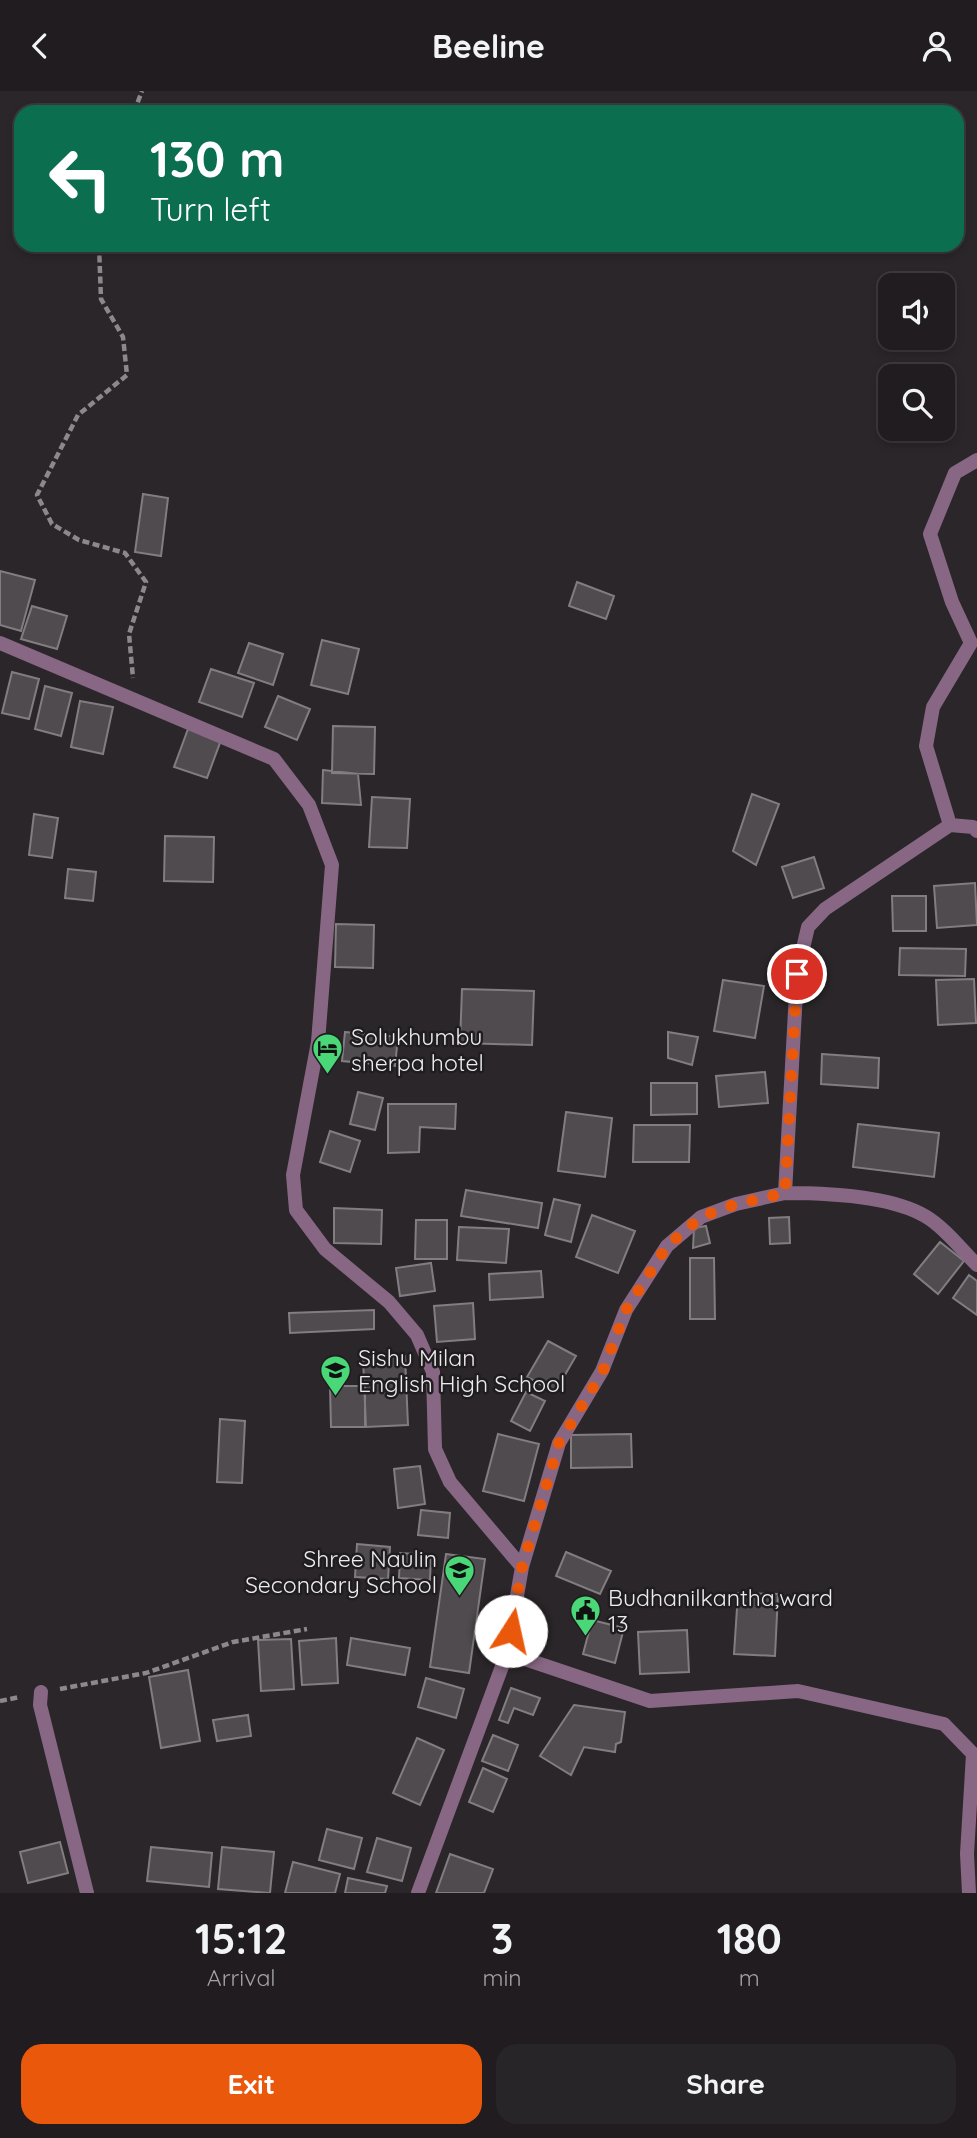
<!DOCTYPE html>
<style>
body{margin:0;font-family:Quicksand,sans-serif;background:#282528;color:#f1f3f6;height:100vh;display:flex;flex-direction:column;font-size:26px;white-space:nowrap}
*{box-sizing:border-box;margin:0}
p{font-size:23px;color:#a2a1a4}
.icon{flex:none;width:38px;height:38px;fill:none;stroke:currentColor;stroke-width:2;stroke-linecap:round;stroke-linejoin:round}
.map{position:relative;height:1802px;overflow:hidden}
.drawer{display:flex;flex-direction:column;background:#201c1f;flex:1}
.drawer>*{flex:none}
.hud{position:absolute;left:14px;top:14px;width:950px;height:147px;border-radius:21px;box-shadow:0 4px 10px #0003,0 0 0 2px #3d3a3d;background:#0b6e4f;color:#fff;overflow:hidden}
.tools{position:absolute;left:878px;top:182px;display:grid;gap:14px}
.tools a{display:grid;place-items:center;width:77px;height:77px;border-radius:14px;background:#201c1f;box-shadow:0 4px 10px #0003,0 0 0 2px #3d3a3d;font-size:35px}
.pin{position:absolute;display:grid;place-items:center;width:60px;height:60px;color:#fff;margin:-30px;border:4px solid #fff;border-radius:50%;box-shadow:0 2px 7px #0007}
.me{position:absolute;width:77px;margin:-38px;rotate:10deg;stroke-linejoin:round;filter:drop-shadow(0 0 5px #0008)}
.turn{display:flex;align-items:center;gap:24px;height:147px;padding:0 21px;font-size:32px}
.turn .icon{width:91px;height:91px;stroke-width:2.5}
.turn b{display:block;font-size:49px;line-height:60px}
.eta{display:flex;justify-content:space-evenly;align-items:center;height:119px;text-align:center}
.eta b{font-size:42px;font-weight:700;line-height:49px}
.primary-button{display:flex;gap:14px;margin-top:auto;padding:14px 21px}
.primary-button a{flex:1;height:80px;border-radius:21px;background:#ea580c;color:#fff;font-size:28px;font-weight:700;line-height:80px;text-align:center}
.primary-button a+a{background:#282528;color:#f1f3f6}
header{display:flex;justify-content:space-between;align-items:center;height:91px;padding:0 21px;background:#201c1f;font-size:32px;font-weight:700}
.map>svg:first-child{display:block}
</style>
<header><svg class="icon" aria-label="back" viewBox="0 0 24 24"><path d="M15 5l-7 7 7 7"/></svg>Beeline<svg class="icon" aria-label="person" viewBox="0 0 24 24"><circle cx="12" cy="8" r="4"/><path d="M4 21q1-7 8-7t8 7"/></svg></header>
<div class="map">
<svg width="977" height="1802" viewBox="0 0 977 1802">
<rect width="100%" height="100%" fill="#2a2629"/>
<path fill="#4f4b4f" stroke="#827d81" stroke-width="2" d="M143,403L168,407L161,465L135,461Z
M0,480L35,489L21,540L0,534Z
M577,491L614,505L606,528L569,515Z
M32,515L67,525L57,558L21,548Z
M322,549L359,558L348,603L311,594Z
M249,552L283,563L273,594L238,582Z
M211,578L254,592L242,626L199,611Z
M12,581L39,588L29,628L2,622Z
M45,595L72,602L61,645L35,638Z
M278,605L310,618L297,649L265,636Z
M80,610L113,616L103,663L71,656Z
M333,635L375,636L374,683L332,682Z
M188,638L221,649L207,687L174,676Z
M323,679L358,683L361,714L322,712Z
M752,703L779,713L756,774L733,760Z
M372,706L410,708L407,757L369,756Z
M34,723L58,727L52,767L29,764Z
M165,745L214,746L213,791L164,790Z
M814,766L824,797L793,807L782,776Z
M68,778L96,781L93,810L65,807Z
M975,792L977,834L937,837L934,795Z
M892,805H926V840H893Z
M336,833L374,834L373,877L335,876Z
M900,857L966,858L965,885L899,884Z
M974,888L976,932L938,934L936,889Z
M723,889L764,895L755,947L714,940Z
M462,898L534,900L532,954L460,952Z
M345,941L398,946L395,975L342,970Z
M668,941L698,946L692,974L668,967Z
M822,963L879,967L878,997L821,993Z
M765,981L768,1012L719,1016L716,985Z
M651,992H697V1023L651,1024Z
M358,1001L383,1007L375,1039L350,1033Z
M388,1013H456L455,1038L420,1036L419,1061L388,1062Z
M566,1021L612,1027L605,1086L558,1080Z
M858,1033L939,1042L934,1086L853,1076Z
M634,1034H690L689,1071H633Z
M330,1040L360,1050L350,1081L320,1071Z
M466,1099L542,1112L538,1137L461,1125Z
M554,1108L580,1114L571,1151L545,1144Z
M334,1117L382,1119L381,1153L334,1152Z
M592,1124L635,1140L618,1182L576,1166Z
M789,1126L790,1152L770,1153L769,1127Z
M416,1129H447V1168H415Z
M706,1135L710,1152L693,1157L694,1137Z
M459,1136L509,1138L506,1172L457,1169Z
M940,1151L964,1170L938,1203L914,1183Z
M690,1167H714L715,1228H690Z
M431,1172L435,1200L400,1205L396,1177Z
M541,1180L543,1206L490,1209L489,1183Z
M969,1184L977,1190V1224L953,1207Z
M473,1212L475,1248L437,1251L434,1215Z
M374,1219V1238L290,1242L289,1222Z
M548,1250L576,1265L555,1301L527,1286Z
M405,1265L408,1334L366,1336L363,1267Z
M330,1295H365V1336H331Z
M526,1301L545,1310L530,1340L511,1330Z
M220,1328L245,1330L242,1392L217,1391Z
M498,1343L539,1353L524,1410L483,1400Z
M631,1343L632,1376L571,1377V1344Z
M420,1375L425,1413L398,1417L394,1378Z
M421,1419L450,1422L448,1447L418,1444Z
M357,1453L390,1456L388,1488L355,1486Z
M566,1461L611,1480L600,1503L556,1485Z
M400,1462L431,1464L430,1489L399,1487Z
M446,1463L485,1468L469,1582L430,1576Z
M738,1502L778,1503L775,1565L734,1563Z
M592,1529L624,1537L615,1572L583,1563Z
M687,1539L689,1581L640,1583L638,1541Z
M336,1547L338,1592L302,1594L299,1550Z
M351,1547L410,1557L405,1584L347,1574Z
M291,1548L294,1598L261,1600L258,1549Z
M188,1579L200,1650L161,1657L149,1586Z
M426,1587L464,1598L456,1627L418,1616Z
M511,1597L540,1607L533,1624L514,1617L508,1632L499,1629Z
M574,1614L625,1621L621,1651L616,1653L615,1661L584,1656L571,1684L540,1665Z
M248,1624L251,1645L217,1650L213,1629Z
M493,1644L518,1654L508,1680L482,1670Z
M417,1647L444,1659L420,1714L393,1702Z
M483,1677L507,1688L493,1721L469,1711Z
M327,1738L362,1747L354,1778L319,1769Z
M377,1747L411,1757L402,1790L367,1781Z
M60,1751L68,1782L28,1792L20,1761Z
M151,1756L212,1762L209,1796L147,1790Z
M222,1756L274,1761L270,1802L218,1798Z
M450,1763L493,1778L484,1802H436Z
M293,1771L340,1783L335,1802H285Z
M348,1787L387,1795L385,1802H345Z"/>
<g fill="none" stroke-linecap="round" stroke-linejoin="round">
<path stroke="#8c898b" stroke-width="4.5" stroke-dasharray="7 3.5" stroke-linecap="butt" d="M134,21L142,0
M99,154L101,208L123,246L127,284L78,324L37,404L52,433L79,449L125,462L146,491L129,543L133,587
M60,1598L146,1582L233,1551L307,1538
M0,1610L20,1606"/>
<path stroke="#876783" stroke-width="14" d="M0,552L274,668L309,714L332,774L318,951L293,1084L296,1119L325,1158L389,1211L417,1244L433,1281L435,1358L450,1391L522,1476L507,1562L418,1802
M950,734L926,655L933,616L971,552L952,511L930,443L955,382L977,369
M785,1102C825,1102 889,1104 925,1125C944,1136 961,1158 977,1174
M522,1476L559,1352L602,1280L626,1219L667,1155L701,1126L736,1113L785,1102L797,883L808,836L825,818L950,734L973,736L977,740
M507,1562L650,1610L798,1600L944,1633L973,1663L967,1763L969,1802
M41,1601L40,1614L87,1802"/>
</g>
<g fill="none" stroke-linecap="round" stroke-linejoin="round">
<path stroke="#ea580c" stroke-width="12" stroke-dasharray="0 21.6" d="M511,1540L522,1476L559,1352L603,1280L626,1219L667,1155L701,1126L736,1113L785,1102L797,883"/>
</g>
<defs>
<symbol id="hotel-pin" viewBox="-11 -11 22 30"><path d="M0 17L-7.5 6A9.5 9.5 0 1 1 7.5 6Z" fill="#4ad778" stroke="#201d20"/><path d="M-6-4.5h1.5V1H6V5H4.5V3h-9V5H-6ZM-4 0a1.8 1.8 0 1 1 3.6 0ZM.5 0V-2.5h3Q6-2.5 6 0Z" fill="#111"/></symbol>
<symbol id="school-pin" viewBox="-11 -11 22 30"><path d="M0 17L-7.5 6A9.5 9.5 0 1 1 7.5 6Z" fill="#4ad778" stroke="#201d20"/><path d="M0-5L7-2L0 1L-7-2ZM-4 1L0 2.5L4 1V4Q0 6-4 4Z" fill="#111"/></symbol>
<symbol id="civic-pin" viewBox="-11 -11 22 30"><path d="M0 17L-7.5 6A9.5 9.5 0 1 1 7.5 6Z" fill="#4ad778" stroke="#201d20"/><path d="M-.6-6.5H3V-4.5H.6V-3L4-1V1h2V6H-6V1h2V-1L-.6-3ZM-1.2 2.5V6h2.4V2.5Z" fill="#111"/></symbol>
</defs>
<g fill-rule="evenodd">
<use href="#hotel-pin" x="310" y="940" width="35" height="47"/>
<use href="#school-pin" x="318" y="1262" width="35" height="47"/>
<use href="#school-pin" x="442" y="1462" width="35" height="47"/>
<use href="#civic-pin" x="568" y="1502" width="35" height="47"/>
</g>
<g text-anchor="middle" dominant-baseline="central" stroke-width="5" stroke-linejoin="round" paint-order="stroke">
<g font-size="23" fill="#eeebed" stroke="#201d20" text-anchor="start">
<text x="351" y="945">Solukhumbu<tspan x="351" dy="26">sherpa hotel</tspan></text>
<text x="358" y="1266">Sishu Milan<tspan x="358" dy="26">English High School</tspan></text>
<text x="437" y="1467" text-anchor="end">Shree Naulin<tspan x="437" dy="26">Secondary School</tspan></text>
<text x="608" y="1506">Budhanilkantha,ward<tspan x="608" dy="26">13</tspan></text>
</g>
</g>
</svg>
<div class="tools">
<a><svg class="icon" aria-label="sound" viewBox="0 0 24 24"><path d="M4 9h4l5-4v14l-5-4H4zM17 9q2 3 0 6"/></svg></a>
<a><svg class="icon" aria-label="search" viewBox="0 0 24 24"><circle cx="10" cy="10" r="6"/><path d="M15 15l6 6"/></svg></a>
</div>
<div class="pin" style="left:797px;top:883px;background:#d93025"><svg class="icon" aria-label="arrive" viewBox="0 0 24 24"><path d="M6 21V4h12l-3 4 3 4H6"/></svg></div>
<svg class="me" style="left:511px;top:1540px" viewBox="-20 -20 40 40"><circle r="19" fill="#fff"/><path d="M0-13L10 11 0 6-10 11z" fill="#ea580c"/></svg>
<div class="hud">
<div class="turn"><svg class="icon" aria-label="left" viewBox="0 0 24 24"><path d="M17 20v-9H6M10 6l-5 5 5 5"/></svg><div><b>130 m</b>Turn left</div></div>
</div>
</div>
<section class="drawer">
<div class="eta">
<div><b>15:12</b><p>Arrival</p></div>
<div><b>3</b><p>min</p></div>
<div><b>180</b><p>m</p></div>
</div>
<div class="primary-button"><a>Exit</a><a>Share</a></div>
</section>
